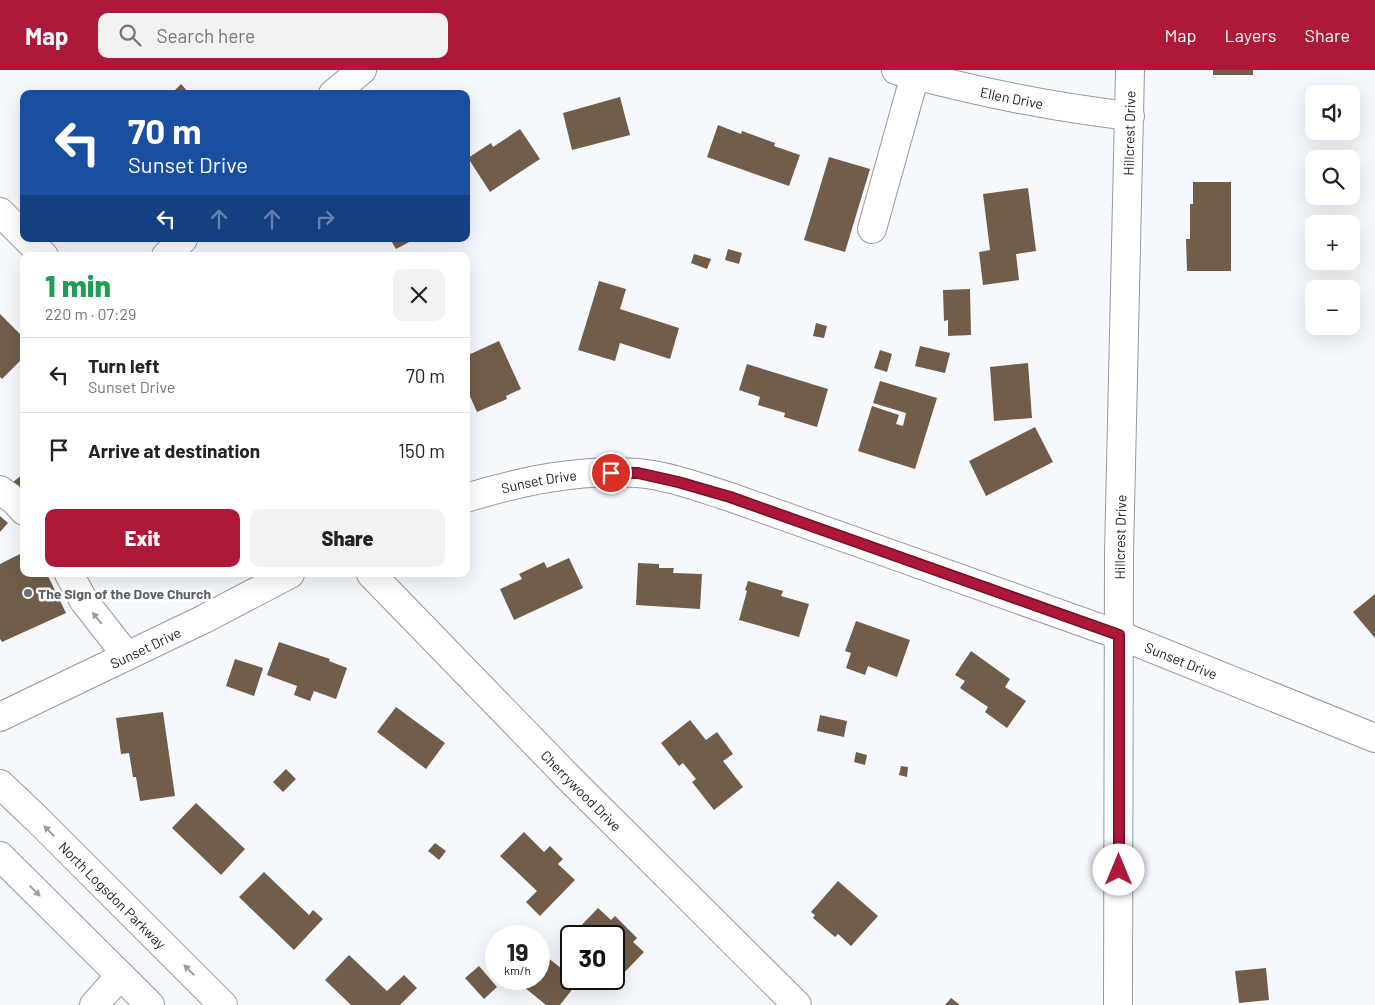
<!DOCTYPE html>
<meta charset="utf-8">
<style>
body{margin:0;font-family:Barlow,sans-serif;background:#f2f2f2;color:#222;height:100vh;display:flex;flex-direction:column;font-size:19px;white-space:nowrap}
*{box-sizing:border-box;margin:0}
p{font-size:16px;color:#767676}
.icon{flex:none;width:28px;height:28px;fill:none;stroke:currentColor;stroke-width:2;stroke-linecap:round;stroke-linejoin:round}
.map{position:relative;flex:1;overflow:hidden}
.drawer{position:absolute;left:20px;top:182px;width:450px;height:325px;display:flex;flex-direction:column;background:#fff;border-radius:10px;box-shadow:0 5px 20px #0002}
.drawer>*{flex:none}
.banner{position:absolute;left:20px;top:20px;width:450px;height:152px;border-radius:10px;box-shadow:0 5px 20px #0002;background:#1a4fa0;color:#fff;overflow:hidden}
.fabs{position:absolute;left:1305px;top:15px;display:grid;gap:10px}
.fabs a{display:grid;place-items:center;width:55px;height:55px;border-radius:10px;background:#fff;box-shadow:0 5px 20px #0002;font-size:25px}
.speed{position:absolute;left:485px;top:855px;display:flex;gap:10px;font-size:25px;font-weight:700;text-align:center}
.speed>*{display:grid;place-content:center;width:65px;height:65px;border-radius:50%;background:#fff;box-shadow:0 5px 20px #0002;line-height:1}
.speed small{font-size:12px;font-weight:400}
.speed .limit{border:2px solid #111;border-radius:8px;background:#fff;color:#111}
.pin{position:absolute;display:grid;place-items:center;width:42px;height:42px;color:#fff;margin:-21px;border:2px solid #fff;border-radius:50%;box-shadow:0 1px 5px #0007}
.me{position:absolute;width:55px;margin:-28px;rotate:0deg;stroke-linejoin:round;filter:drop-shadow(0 0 4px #0008)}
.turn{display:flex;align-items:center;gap:18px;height:105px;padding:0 25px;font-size:22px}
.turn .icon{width:65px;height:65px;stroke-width:2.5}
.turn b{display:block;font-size:35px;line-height:42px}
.lanes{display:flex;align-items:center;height:48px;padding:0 25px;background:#0003;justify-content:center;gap:25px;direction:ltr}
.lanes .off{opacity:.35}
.round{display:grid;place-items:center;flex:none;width:52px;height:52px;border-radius:10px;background:#f2f2f2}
.head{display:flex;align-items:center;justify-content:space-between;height:85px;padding:0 25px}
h1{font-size:30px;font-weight:800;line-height:38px;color:#1e9e55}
.button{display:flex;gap:10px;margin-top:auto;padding:10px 25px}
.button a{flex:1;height:58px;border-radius:10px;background:#ae193a;color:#fff;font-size:20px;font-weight:800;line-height:58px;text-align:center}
.button a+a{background:#f2f2f2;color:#222}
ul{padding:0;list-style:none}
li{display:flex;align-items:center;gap:15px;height:75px;padding:0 25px;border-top:1px solid #e0e0e0}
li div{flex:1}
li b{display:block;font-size:19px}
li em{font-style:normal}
header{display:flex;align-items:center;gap:30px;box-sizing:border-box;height:70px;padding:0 25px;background:#ae193a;color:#fff}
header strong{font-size:24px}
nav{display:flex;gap:28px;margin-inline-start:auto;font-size:18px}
.search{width:350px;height:45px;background:#f2f2f2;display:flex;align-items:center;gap:12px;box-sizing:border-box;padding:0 18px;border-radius:10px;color:#767676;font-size:19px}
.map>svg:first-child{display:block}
</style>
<header>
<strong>Map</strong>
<div class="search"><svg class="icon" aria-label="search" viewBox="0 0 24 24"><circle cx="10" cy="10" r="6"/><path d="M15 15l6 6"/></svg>Search here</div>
<nav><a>Map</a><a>Layers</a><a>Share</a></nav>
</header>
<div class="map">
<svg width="1375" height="935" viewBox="0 0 1375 935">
<rect width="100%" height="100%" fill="#f5f9fd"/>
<path fill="#715d49" d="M1213,0H1253V5H1213Z
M181,14L190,24H171Z
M620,27L630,65L572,80L563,43Z
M718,55L741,64L742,61L775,73L774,76L800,85L789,116L707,87Z
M520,59L540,89L490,122L468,88L491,73L493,77Z
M829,87L870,99L845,182L804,170Z
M1193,112H1231V201H1187L1186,169H1190V134H1193Z
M1028,118L1036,181L1016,184L1019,210L983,215L979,182L990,180L983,124Z
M390,169H415L396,179Z
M728,179L742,183L739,194L725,190Z
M694,184L711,189L707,199L691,193Z
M599,211L626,219L620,239L679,258L670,289L620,273L615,291L578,280Z
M970,219L971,265L948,266V250L944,251L943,220Z
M0,244L24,268V287L2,309L0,307Z
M816,253L827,256L824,268L813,266Z
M499,271L521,319L506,326L507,329L477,342L468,322L466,323V286Z
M920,276L950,283L945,303L915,296Z
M880,280L892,284L887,302L874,298Z
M1028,293L1032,348L994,351L990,297Z
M747,294L828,319L817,357L784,347L785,343L758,335L760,327L739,320Z
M880,311L937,328L915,399L858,381L872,336L899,345L896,354L903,356L906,343L873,333Z
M1035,357L1053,392L986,426L969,391Z
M24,403V426L12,413Z
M0,446L8,453L0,462Z
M24,482V504H47L66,543L2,572L0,569V494Z
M569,488L583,518L514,550L500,519L522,509L519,504L544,492L547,498Z
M638,493L659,494V498H674L673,503L702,504L700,539L636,535Z
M748,511L783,521L781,526L809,534L799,567L739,550L747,521L745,520Z
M1375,524V568L1353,542Z
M856,551L910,570L897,607L868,596L865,605L846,598L851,583L845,581Z
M279,572L330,589L329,591L347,598L336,629L314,621L310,631L294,625L297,616L267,605Z
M971,581L1010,609L1005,617L1026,631L1007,658L985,642L988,637L960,618L965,611L955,605Z
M235,589L263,598L254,626L226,616Z
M396,637L445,673L426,699L377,662Z
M163,642L175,726L140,731L136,707H133L129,683L121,684L116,648Z
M820,645L847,651L844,667L817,661Z
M690,650L706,670L717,662L733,684L723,691L743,717L714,740L692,712L696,709L683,693L679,696L661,673Z
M856,682L867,685L865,695L854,692Z
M901,696L908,697L907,707L899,705Z
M286,699L296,709L283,722L273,712Z
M196,733L245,779L221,805L172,758Z
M524,762L544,782L550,776L563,789L558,794L575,810L540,846L526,832L537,821L500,786Z
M435,773L446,781L439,790L428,781Z
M264,802L309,845L313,840L323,849L294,880L239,827Z
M838,811L878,846L851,876L838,864L835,867L813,848L815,845L811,842Z
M598,838L611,850L615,846L637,868L633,872L644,882L619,908L614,904V866H575L573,864Z
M543,884L571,906V909L578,912L560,935H546L519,913L522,909H539V889Z
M349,885L387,921L404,905L417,918L400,935H351L325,910Z
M479,896L497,917L484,929L465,908Z
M1266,898L1269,930L1239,933L1235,901Z
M951,928L960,935H945Z"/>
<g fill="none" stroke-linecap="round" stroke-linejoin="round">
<defs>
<g id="minor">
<path id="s1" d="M896,0C973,21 1051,37 1130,46"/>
<path d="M333,24L362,0"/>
<path d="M0,142L24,166"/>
<path d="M872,159L915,5"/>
<path d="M27,169L44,186"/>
<path d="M166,186L183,169"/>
<path d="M0,420L15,431L24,441"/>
<path id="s2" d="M466,428C521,411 578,399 637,403C667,405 701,418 730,427L1119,565L1375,668"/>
<path d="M69,504L84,531L127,586"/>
<path id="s3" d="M371,504L568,707L797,935"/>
<path id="s4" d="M0,647L204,549L290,504"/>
<path d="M94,935L120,906"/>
<path id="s5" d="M1118,935L1119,483L1130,0"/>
</g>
<g id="major">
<path id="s6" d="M0,714L37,749L223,935"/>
<path d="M0,786L150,935"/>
</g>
</defs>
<use href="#minor" stroke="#969a9d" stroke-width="30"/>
<use href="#major" stroke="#969a9d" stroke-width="30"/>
<use href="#minor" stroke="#fff" stroke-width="28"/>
<use href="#major" stroke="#fff" stroke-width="28"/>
</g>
<defs><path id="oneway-solid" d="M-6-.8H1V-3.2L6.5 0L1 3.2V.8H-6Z" transform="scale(1.25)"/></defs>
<g fill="#9b9c9c">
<use href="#oneway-solid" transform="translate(97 548) rotate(-129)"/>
<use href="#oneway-solid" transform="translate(49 761) rotate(-135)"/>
<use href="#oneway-solid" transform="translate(35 821) rotate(45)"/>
<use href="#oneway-solid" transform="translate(189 900) rotate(-135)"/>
</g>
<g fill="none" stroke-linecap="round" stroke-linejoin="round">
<defs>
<path id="route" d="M611,403H638L678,412L730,427L1119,565V800"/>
</defs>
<use href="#route" stroke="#711026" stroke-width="12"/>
<use href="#route" stroke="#ae193a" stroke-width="9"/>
</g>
<circle fill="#6b7280" stroke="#fff" stroke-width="2" cx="28" cy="523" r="5"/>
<g text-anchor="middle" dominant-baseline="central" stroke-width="5" stroke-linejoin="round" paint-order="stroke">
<g font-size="14" fill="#212324" stroke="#fff">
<text stroke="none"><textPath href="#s1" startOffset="119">Ellen Drive</textPath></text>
<text stroke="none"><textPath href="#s5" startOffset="872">Hillcrest Drive</textPath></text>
<text stroke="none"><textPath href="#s2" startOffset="75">Sunset Drive</textPath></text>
<text stroke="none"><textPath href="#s5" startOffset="468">Hillcrest Drive</textPath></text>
<text stroke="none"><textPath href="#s4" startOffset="161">Sunset Drive</textPath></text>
<text stroke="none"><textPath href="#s2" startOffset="750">Sunset Drive</textPath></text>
<text stroke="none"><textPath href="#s3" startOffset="302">Cherrywood Drive</textPath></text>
<text stroke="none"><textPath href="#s6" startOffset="158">North Logsdon Parkway</textPath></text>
</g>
<g font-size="14" font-weight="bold" fill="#5b616d" stroke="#fff" text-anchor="start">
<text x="38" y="523">The Sign of the Dove Church</text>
</g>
</g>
</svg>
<div class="fabs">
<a><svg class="icon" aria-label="sound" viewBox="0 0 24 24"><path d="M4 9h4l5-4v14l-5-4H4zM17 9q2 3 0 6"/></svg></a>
<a><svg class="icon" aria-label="search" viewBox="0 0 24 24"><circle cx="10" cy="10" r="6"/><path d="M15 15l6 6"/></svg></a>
<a>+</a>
<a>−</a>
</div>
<div class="speed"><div>19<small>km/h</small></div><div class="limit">30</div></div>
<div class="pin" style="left:611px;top:403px;background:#d93025"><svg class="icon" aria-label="arrive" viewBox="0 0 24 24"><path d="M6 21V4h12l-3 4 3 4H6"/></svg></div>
<svg class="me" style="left:1119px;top:800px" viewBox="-20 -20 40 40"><circle r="19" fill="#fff"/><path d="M0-13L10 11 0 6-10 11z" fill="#ae193a"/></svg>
<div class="banner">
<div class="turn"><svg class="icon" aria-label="left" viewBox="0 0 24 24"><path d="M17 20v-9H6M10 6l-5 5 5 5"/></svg><div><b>70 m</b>Sunset Drive</div></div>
<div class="lanes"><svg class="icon" aria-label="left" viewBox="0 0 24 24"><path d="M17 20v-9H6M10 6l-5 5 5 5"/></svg><svg class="icon off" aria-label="ahead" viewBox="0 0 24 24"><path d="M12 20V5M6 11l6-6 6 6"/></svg><svg class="icon off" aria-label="ahead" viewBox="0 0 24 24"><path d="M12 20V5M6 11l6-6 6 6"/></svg><svg class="icon off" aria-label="right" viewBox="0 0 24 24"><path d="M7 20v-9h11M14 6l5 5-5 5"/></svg></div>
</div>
<section class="drawer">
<div class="head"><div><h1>1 min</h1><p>220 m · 07:29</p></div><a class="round"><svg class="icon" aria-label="close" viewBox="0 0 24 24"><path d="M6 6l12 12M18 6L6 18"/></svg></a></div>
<ul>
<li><svg class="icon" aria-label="left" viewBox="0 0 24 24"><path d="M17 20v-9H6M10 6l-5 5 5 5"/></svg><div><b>Turn left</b><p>Sunset Drive</p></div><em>70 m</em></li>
<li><svg class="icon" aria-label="arrive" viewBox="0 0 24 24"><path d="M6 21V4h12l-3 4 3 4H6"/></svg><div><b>Arrive at destination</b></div><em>150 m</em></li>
</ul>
<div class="button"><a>Exit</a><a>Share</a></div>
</section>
</div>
